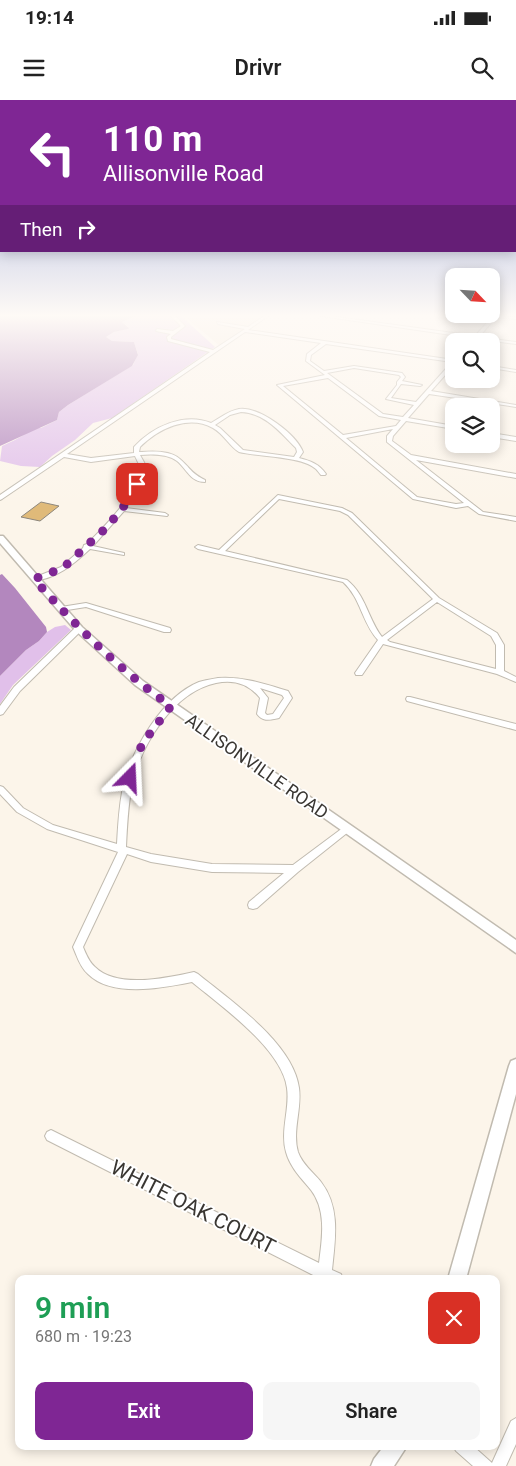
<!DOCTYPE html>
<meta charset="utf-8">
<style>
body{margin:0;font-family:Roboto,sans-serif;background:#f6f6f6;color:#222;height:100vh;display:flex;flex-direction:column;font-size:19px;white-space:nowrap}
*{box-sizing:border-box;margin:0}
p{font-size:16px;color:#767676}
.icon{flex:none;width:28px;height:28px;fill:none;stroke:currentColor;stroke-width:2;stroke-linecap:round;stroke-linejoin:round}
.map{position:relative;flex:1;overflow:hidden}
.panel{position:absolute;left:15px;top:1175px;width:485px;height:175px;display:flex;flex-direction:column;background:#fff;border-radius:10px;box-shadow:0 2px 12px #0003}
.panel>*{flex:none}
.top-card{position:absolute;left:0px;top:0px;width:516px;height:152px;box-shadow:0 2px 12px #0003;background:#7f2694;color:#fff;overflow:hidden}
.needle{width:32px;rotate:115deg}
.fabs{position:absolute;left:445px;top:168px;display:grid;gap:10px}
.fabs a{display:grid;place-items:center;width:55px;height:55px;border-radius:10px;background:#fff;box-shadow:0 2px 12px #0003;font-size:25px}
.pin{position:absolute;display:grid;place-items:center;width:42px;height:42px;color:#fff;margin:-21px;border-radius:10px;box-shadow:0 2px 8px #0006}
.me{position:absolute;width:55px;margin:-28px;rotate:21deg;stroke-linejoin:round;filter:drop-shadow(0 0 4px #0008)}
.turn{display:flex;align-items:center;gap:18px;height:105px;padding:0 20px;font-size:22px}
.turn .icon{width:65px;height:65px;stroke-width:2.5}
.turn b{display:block;font-size:35px;line-height:42px}
.then{display:flex;align-items:center;height:48px;padding:0 20px;background:#0003;gap:10px;font-size:19px}
.round{display:grid;place-items:center;flex:none;width:52px;height:52px;border-radius:10px;background:#f6f6f6}
.head{display:flex;align-items:center;justify-content:space-between;height:85px;padding:0 20px}
h1{font-size:30px;font-weight:600;line-height:38px;color:#1e9e55}
.button{display:flex;gap:10px;margin-top:auto;padding:10px 20px}
.button a{flex:1;height:58px;border-radius:10px;background:#7f2694;color:#fff;font-size:20px;font-weight:600;line-height:58px;text-align:center}
.button a+a{background:#f6f6f6;color:#222}
.status{display:flex;justify-content:space-between;align-items:center;height:35px;padding:0 25px;background:#fff;direction:ltr}
.status svg{height:14px;fill:currentColor}
header{display:flex;justify-content:space-between;align-items:center;height:65px;padding:0 20px;background:#fff;font-size:22px;font-weight:600}
.map>svg:first-child{display:block}
</style>
<div class="status"><b>19:14</b><svg viewBox="0 0 49 12"><path d="M0 12V9h3v3zM5 12V6h3v6zM10 12V3h3v9zM15 12V0h3v12zM26 1h20v11H26zM47 4h2v5h-2z"/></svg></div>
<header><svg class="icon" aria-label="menu" viewBox="0 0 24 24"><path d="M4 6h16M4 12h16M4 18h16"/></svg>Drivr<svg class="icon" aria-label="search" viewBox="0 0 24 24"><circle cx="10" cy="10" r="6"/><path d="M15 15l6 6"/></svg></header>
<div class="map">
<svg width="516" height="1366" viewBox="0 0 516 1366">
<rect width="100%" height="100%" fill="#fcf5ea"/>
<path fill="#f3e8d7" d="M184,216H264L220,246Z"/>
<path fill="#e1c0ea" d="M135,216H181L215,247L112,318L93,323L75,340L52,356L40,367L21,366L0,361L2,346L15,340L36,328H41L57,320L59,312L68,305L133,265L138,254L134,242L112,241L106,237L114,232L128,229L129,227L122,222Z
M65,525L71,530L13,585L0,604V576L26,550L39,541L47,532L55,527Z"/>
<path fill="#b387be" d="M0,216H135L122,222L129,228L128,229L114,232L106,237L112,241L134,242L138,255L132,266L68,305L59,312L57,320L0,346Z
M2,474L15,488L46,527L47,532L39,541L26,550L0,576V475Z"/>
<path fill="#e0ba79" stroke="#8c867c" d="M41,402L59,406L40,421L21,417Z"/>
<g fill="none" stroke-linecap="round" stroke-linejoin="round">
<defs>
<path id="minor" d="M171,216H175L185,226L171,237V239L213,250L245,229L218,224L217,222L248,227L264,216H268L248,230L454,260V265L431,291L516,305V307L429,294L408,318L454,326V329L406,321L393,336L392,341L411,355L516,374V378L416,360L483,412L516,417V421L479,414L468,406L456,408L413,399L277,285L325,275L306,261L307,254L321,243L245,232L67,354L91,358L134,353V347C152,327 184,312 211,323C220,318 228,311 239,309C259,306 296,334 303,352L299,358C311,361 319,364 326,374L325,375H321C319,373 318,371 316,369C302,356 259,357 239,352C229,346 224,334 213,328C188,314 158,329 140,347L139,352C152,351 172,350 181,360C192,370 191,373 205,380V382C190,382 187,369 177,361C168,354 151,354 140,355C142,359 145,363 146,367C148,379 133,399 126,408L165,413L168,415L167,416L124,411L93,446L124,453V455L90,449C75,463 54,481 33,480V478L61,467L83,448L84,445L87,444C102,429 138,393 140,371C141,366 137,361 135,356L91,362L64,357L2,399L0,400V395L210,252L168,241L167,237L171,234L156,231L157,229L173,231L181,226ZM326,244L452,262L416,302L391,298L401,284L420,286L422,285L402,281L405,277L402,273L354,266L324,271L310,261L311,255ZM354,268L399,275L401,277L397,282V285L386,299L414,305L403,317L383,314L327,273ZM328,278L379,316L401,320L396,326L343,335L283,286ZM241,312C265,313 280,332 296,348L297,352L294,357L243,350L220,328L215,325L230,315ZM393,329L387,336V342L464,403L456,404L417,397L346,338Z
M321,216H330L475,236L493,216L516,217V219L496,217L479,237L516,242V244L477,239L474,240L472,238Z
M491,266L516,270V272L491,268Z
M491,333L516,337V341L491,337Z
M278,395L342,408L352,413L439,498L497,533L504,545V571L516,577V582L497,574L383,544L362,575H356L355,573L378,540C362,523 361,498 343,482L198,449L195,447L198,445L219,450ZM279,399L340,411L348,415L433,499L382,537C368,519 366,495 347,480L225,451ZM437,502L491,536L496,545V569L390,542L387,540Z
M86,503L170,528L171,530L170,532H164L86,507L61,511L58,509L61,507Z
M76,527H79L83,529L20,591L3,614L0,615V606L14,587Z
M218,578C242,576 265,584 288,591L292,598L279,618C269,620 263,622 257,614L260,598C249,584 234,579 216,583C173,592 141,645 132,685C128,705 127,726 126,747L151,754L212,764L293,765L344,727H350L352,729L298,772L257,808L253,809L249,808L248,805L249,802L284,773L212,772L151,762L127,754L83,847C86,854 89,862 95,867C117,889 167,878 194,872L198,874C231,901 293,943 299,988C302,1009 292,1031 298,1052C302,1064 314,1073 321,1082C341,1108 335,1140 332,1170L341,1174L343,1179H321L47,1040L45,1036L47,1032L51,1030L55,1032L319,1163C322,1139 327,1111 311,1090C301,1078 290,1067 286,1052C280,1031 290,1009 287,988C282,949 221,906 192,882C162,888 112,898 88,874C80,867 77,856 73,847L118,752L47,729L17,712L0,694V686L3,687L23,708L53,725L117,744C118,725 119,706 123,687C132,649 162,597 199,582C205,580 212,579 218,578ZM260,588L282,595L284,598L273,614L267,615L265,613L268,598Z
M407,597H410L516,624V630L407,601L406,599Z
M516,1318V1344L506,1366H473L456,1351L453,1346H473L492,1363L511,1321Z"/>
<path id="major" d="M0,436H3L82,527L143,581L516,840V853L135,585L76,531L0,443Z
M516,959V994L466,1179H448L509,966L511,961Z
M384,1346H407L394,1366H371L374,1359Z"/>
</defs>
<use href="#minor" stroke="#c1bbb0" stroke-width="2"/>
<use href="#major" stroke="#c1bbb0" stroke-width="3"/>
<use href="#minor" fill="#fff" fill-rule="evenodd"/>
<use href="#major" fill="#fff" fill-rule="evenodd"/>
</g>
<linearGradient id="sky" x2="0" y2="1"><stop stop-color="#93a2d7"/><stop offset="0.53" stop-color="#fefaf6"/><stop offset="1" stop-color="#fefaf6" stop-opacity="0"/></linearGradient>
<rect width="516" height="407" fill="url(#sky)"/>
<g fill="none" stroke-linecap="round" stroke-linejoin="round">
<path stroke="#7f2694" stroke-width="9" stroke-dasharray="0 16.2" d="M130,678L142,644L171,606C118,569 77,527 34,479L63,468L95,438L107,427L128,401L137,384"/>
</g>
<g text-anchor="middle" dominant-baseline="central" stroke-width="4" stroke-linejoin="round" paint-order="stroke">
<g font-size="18" fill="#393632" stroke="#fff">
<text transform="translate(257 666) rotate(35)">ALLISONVILLE ROAD</text>
</g>
<g font-size="21" fill="#393632" stroke="#fff">
<text transform="translate(193 1107) rotate(27)">WHITE OAK COURT</text>
</g>
</g>
</svg>
<div class="fabs">
<a><svg class="needle" viewBox="-14 -14 28 28"><path d="M0-13l5 13h-10z" fill="#e53935"/><path d="M0 13l5-13h-10z" fill="#767676"/></svg></a>
<a><svg class="icon" aria-label="search" viewBox="0 0 24 24"><circle cx="10" cy="10" r="6"/><path d="M15 15l6 6"/></svg></a>
<a><svg class="icon" aria-label="layers" viewBox="0 0 24 24"><path d="M12 4l9 5-9 5-9-5zM3 14l9 5 9-5"/></svg></a>
</div>
<div class="pin" style="left:137px;top:384px;background:#d93025"><svg class="icon" aria-label="arrive" viewBox="0 0 24 24"><path d="M6 21V4h12l-3 4 3 4H6"/></svg></div>
<svg class="me" style="left:130px;top:678px" viewBox="-20 -20 40 40"><path d="M0-17L14 15 0 8-14 15z" fill="#7f2694" stroke="#fff" stroke-width="4"/></svg>
<div class="top-card">
<div class="turn"><svg class="icon" aria-label="left" viewBox="0 0 24 24"><path d="M17 20v-9H6M10 6l-5 5 5 5"/></svg><div><b>110 m</b>Allisonville Road</div></div>
<div class="then">Then<svg class="icon" aria-label="right" viewBox="0 0 24 24"><path d="M7 20v-9h11M14 6l5 5-5 5"/></svg></div>
</div>
<section class="panel">
<div class="head"><div><h1>9 min</h1><p>680 m · 19:23</p></div><a class="round" style="background:#d93025;color:#fff"><svg class="icon" aria-label="close" viewBox="0 0 24 24"><path d="M6 6l12 12M18 6L6 18"/></svg></a></div>
<div class="button"><a>Exit</a><a>Share</a></div>
</section>
</div>
